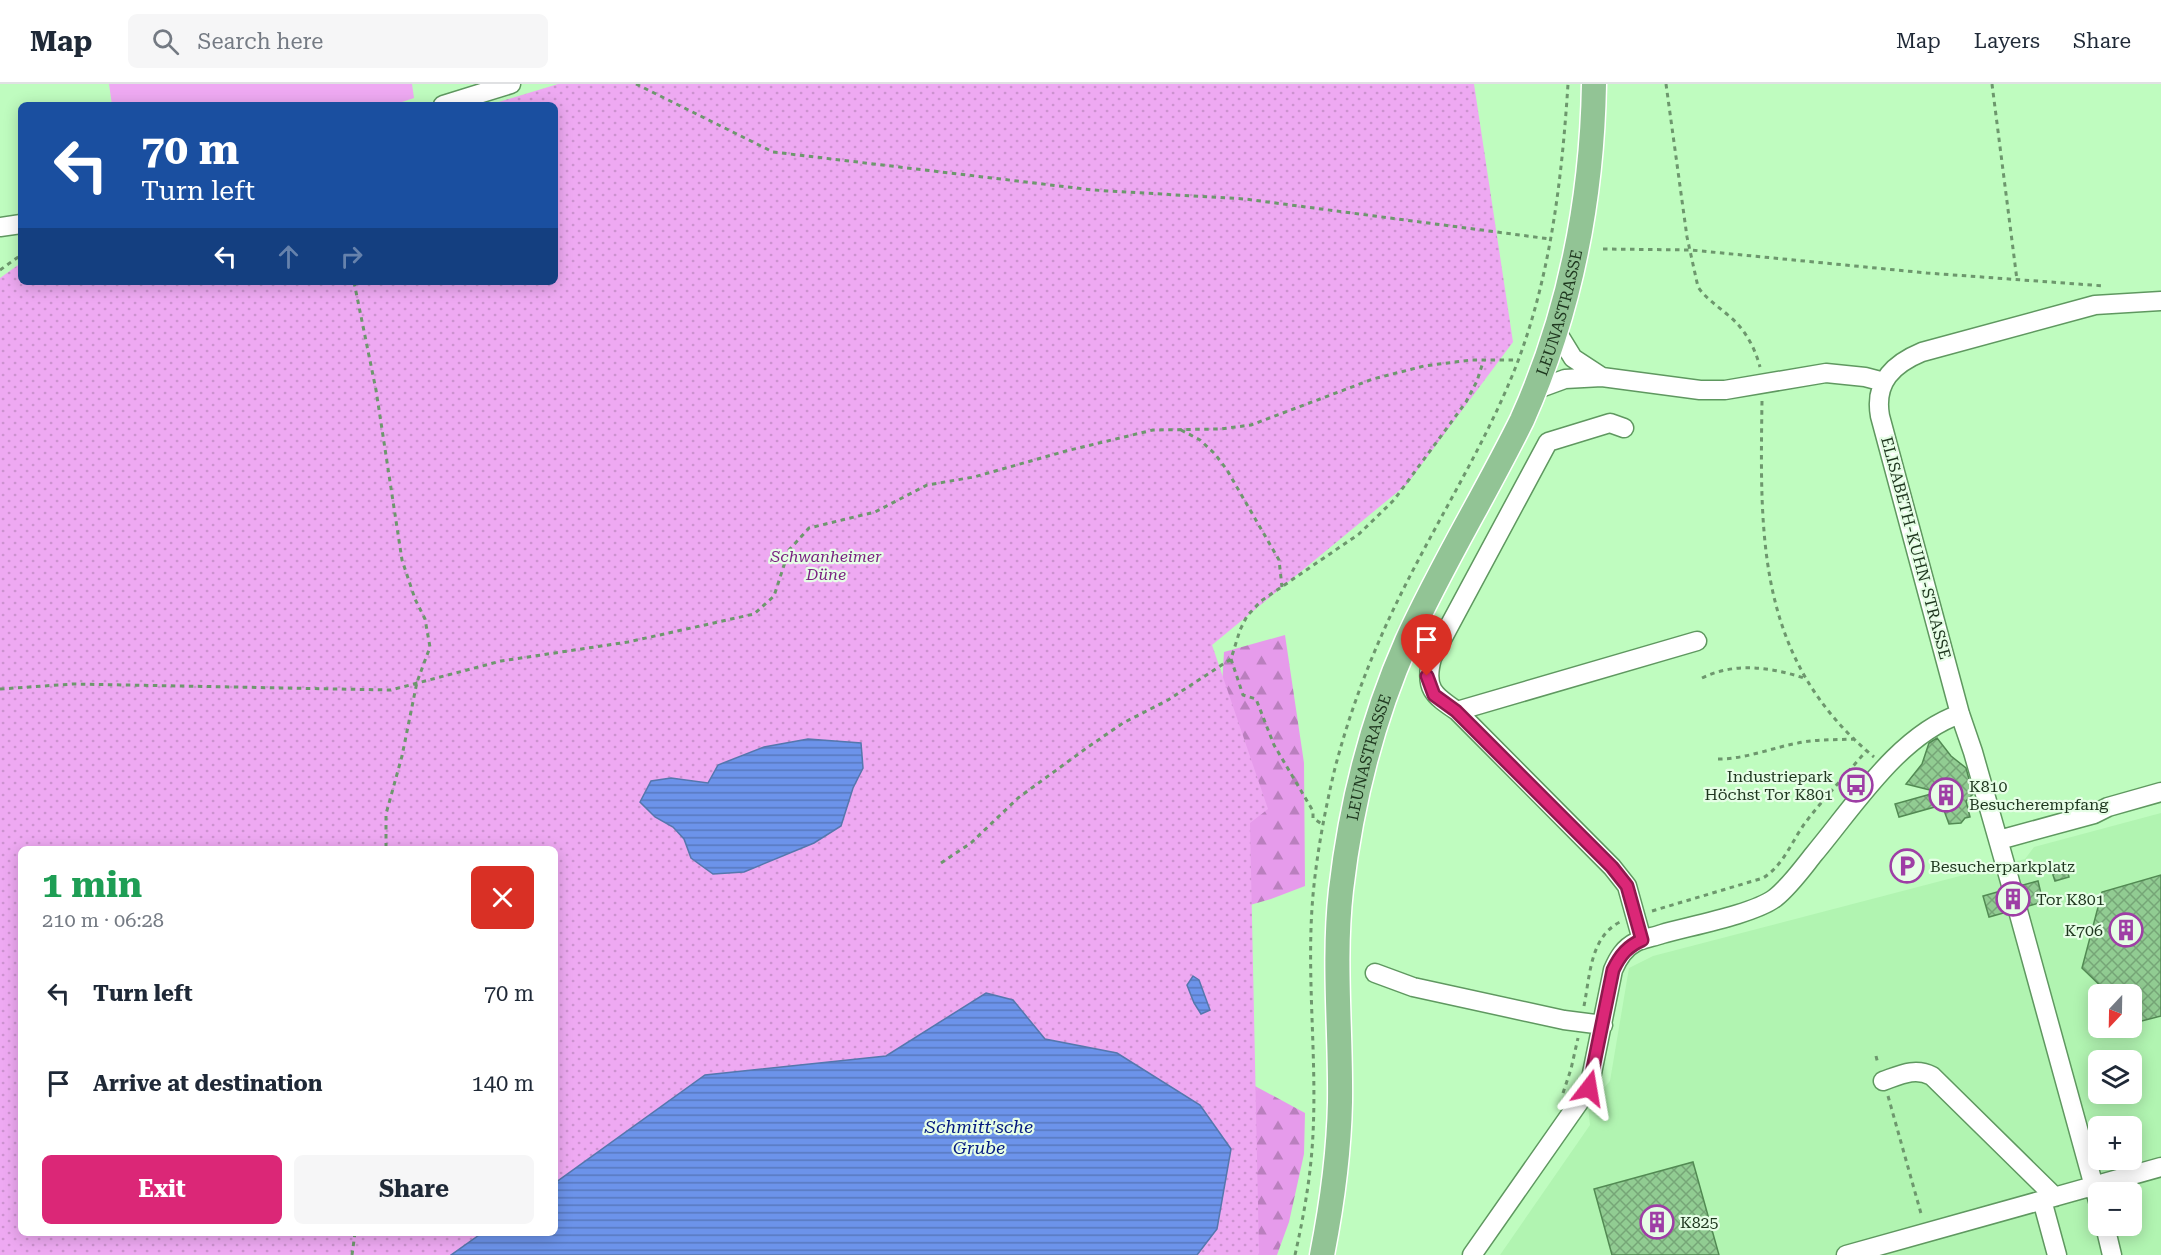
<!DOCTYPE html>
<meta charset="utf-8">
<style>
body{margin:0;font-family:"Roboto Serif",serif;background:#f6f6f7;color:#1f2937;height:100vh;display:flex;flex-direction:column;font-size:22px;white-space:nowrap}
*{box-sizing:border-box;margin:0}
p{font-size:20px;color:#747a83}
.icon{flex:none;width:33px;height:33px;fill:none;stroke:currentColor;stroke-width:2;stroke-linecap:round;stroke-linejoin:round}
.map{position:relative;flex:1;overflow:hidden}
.panel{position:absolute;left:18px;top:762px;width:540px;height:390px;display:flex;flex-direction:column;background:#fff;border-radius:9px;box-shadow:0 3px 15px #0003}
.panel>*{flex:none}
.banner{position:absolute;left:18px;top:18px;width:540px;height:183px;border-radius:9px;box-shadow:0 3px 15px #0003;background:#1a4fa0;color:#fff;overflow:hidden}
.needle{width:39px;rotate:202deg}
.tools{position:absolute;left:2088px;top:900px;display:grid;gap:12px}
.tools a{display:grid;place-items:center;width:54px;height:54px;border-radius:9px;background:#fff;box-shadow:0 3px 15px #0003;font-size:30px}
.pin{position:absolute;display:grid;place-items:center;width:51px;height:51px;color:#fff;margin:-62px -26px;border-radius:50% 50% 50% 0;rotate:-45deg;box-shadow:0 0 6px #0007}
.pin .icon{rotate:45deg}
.me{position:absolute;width:66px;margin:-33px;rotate:14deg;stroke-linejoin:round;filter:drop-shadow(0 0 4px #0008)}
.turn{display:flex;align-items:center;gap:21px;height:126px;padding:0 24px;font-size:27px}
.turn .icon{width:78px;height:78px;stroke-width:2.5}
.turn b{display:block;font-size:42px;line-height:51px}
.lanes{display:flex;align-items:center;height:57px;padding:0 24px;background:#0003;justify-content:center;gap:30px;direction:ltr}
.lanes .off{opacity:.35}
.round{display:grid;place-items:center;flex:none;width:63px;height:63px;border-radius:9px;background:#f6f6f7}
.head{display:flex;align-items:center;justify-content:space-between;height:102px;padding:0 24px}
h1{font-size:36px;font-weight:700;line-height:45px;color:#1e9e55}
.action{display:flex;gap:12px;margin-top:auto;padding:12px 24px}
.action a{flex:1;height:69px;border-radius:9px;background:#db2777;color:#fff;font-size:24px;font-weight:700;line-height:69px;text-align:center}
.action a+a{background:#f6f6f7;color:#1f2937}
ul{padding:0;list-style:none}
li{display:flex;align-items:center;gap:18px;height:90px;padding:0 24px}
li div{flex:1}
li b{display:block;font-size:22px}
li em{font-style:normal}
header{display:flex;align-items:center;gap:36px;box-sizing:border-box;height:84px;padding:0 30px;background:#fff;border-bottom:2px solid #e0e1e3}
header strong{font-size:28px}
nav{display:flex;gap:33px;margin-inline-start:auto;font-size:21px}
.search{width:420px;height:54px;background:#f6f6f7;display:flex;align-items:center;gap:15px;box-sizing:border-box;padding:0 21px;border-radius:9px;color:#747a83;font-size:22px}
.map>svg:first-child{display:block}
</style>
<header>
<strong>Map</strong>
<div class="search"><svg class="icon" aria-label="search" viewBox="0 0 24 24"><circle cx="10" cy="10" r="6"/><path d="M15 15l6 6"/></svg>Search here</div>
<nav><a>Map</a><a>Layers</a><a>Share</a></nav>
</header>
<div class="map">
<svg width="2161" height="1171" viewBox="0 0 2161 1171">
<defs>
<pattern id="forest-firs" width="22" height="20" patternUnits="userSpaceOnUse" patternTransform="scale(1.5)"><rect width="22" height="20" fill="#e69beb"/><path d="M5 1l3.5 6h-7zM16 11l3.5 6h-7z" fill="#ba7fbe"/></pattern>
<pattern id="park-dots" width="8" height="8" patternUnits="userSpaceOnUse" patternTransform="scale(1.5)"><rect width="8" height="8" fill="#eea9f2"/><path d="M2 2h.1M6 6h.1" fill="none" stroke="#cc92cf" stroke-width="1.8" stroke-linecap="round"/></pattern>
<pattern id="water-rules" width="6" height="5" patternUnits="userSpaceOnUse" patternTransform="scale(1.5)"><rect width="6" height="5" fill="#6c93ea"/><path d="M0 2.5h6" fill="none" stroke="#5879bd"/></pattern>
<pattern id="building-cross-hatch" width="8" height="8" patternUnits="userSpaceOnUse" patternTransform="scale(1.5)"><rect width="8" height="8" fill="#91cc92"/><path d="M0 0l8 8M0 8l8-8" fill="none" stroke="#76a677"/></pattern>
</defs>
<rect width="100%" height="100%" fill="#bffcbf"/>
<path fill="#b1f4b1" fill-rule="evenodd" d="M2161,729V1171H1500L1590,1041L1588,1022L1610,997L1629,884L1653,872L2025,775L2034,763ZM2098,910H2132V944H2098ZM2098,976H2132V1010H2098ZM2098,1042H2132V1076H2098ZM2098,1108H2132V1142H2098Z"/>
<path fill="#eea9f2" d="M109,0H412L414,14L393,21H112Z"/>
<path fill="url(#forest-firs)" d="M1285,551L1304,679L1305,802L1271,815L1229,827L1207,976L1305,1029L1304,1070L1289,1138L1277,1171H1197L1220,636L1224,568Z"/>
<path fill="url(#park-dots)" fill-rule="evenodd" d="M558,0H1474L1513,258L1407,400L1212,561L1268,725L1250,739L1259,1169L1258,1171H0V194L21,179V198H555V21H489ZM21,765H555V1149H21Z"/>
<path fill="url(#water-rules)" stroke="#5577ad" stroke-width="1.5" d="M808,655L861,659L863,684L853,704L841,742L814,759L744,788L713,790L691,774L684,755L673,743L655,733L640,718L651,697L671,694L708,699L718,681L764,663Z
M1193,892L1199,896L1210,926L1201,930L1194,919L1187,901Z
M986,909L1013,916L1045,955L1117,969L1200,1021L1231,1065L1217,1145L1197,1171H451L482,1149H555V1099L705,991L886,972Z"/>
<path fill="url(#building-cross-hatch)" stroke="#528a53" stroke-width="1.5" d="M1937,654L1951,672L1966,684L1973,710L1966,717L1970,733L1965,734L1961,739L1949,740L1942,721L1899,733L1895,720L1938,708L1906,700L1922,680L1929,659Z
M2065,778L2069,793L2055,797L2050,782Z
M2161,791V932L2138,938L2132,932V910H2109L2082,884L2102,808Z
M2038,797L2043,818L2028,822L2023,801Z
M2001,807L2007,828L1989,833L1983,812Z
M1693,1078L1719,1171H1612L1594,1105Z"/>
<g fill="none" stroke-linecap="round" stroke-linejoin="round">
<defs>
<path id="minor" d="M443,21L511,0
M0,143L21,140
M1557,248L1573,274L1602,293
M1535,306L1565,295L1602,293L1700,306H1725L1826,289L1865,293L1884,298
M1624,344L1610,339L1548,358L1432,574C1424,604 1433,611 1457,627L1612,783L1627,802L1642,856
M1457,627L1697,557
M1999,756L2094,730L2108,723L2161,708
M1375,889L1413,903L1564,936L1603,941
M1883,997C1900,991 1915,983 1932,992L2055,1113
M2042,1116L2057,1171
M2098,1117L2009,794L1973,668L1960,630L1880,332C1874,298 1893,280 1922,268L2095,221L2161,217
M2105,1142L2112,1171
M1472,1171L1589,1004L1613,886C1618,874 1624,864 1636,858C1644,854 1654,853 1662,850C1690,842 1754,830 1775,814C1790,802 1802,785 1814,770C1855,721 1899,651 1960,630
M1846,1171L2161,1083"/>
<g id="major">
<path id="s1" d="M1322,1171C1332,1120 1339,1070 1340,1018C1341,948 1333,877 1341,806C1351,720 1372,636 1407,557C1441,482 1485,411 1522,336C1570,229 1592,117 1594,0"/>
</g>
</defs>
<use href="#minor" stroke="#5f9860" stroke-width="21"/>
<use href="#major" stroke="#fff" stroke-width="27"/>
<path stroke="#6d976d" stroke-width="3" stroke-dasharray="4.5 4.5" stroke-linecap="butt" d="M636,0L773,68L1093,106L1245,115L1550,155
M1666,0L1687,153L1698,203C1706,215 1718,222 1729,232C1745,245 1755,264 1760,283
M1992,0L2017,196
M1603,165L1691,166L1927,189L2105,202
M0,186L21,171
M354,198L376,306L402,476L415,515L425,535L430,563L417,598L402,672L386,730V765
M1762,317C1760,455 1757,576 1874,673
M1181,346L1200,356L1215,370L1227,386L1279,476L1282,503
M1231,575L1243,611L1256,615L1274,661L1313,727V734L1323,741
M1702,594C1735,578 1770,583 1804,594
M0,605L73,600L391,606L501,577L628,558L754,530L774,512L789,466L809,444L875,428L927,401L974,393L1066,367L1153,346L1220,345L1251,341L1373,295L1424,282L1471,276H1518
M1718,675C1746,675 1771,664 1798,659C1817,655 1836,656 1855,655
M941,779L971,759L1018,714L1088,663L1123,639L1168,616L1231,575L1240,546L1247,532L1261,517L1359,450L1394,416L1466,318L1477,297L1484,275
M1652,827L1763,794C1783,782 1792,757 1805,739C1824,714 1846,691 1866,667
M1584,922C1590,892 1590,853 1620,838
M1876,972L1878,980
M1563,1009L1571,985L1578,954
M1888,1012L1922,1133
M352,1171L355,1149
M1295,1171C1304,1131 1311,1091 1313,1050C1317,970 1306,890 1313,811C1317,768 1325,726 1335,684C1352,619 1377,556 1408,496C1445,423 1489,353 1518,277C1551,189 1562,93 1568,0"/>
<use href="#minor" stroke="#fff" stroke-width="18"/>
<use href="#major" stroke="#92c495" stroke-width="24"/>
</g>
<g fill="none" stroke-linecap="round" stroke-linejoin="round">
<defs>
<path id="route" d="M1427,592L1434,611L1456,627L1612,783L1627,802L1642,856C1628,862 1620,871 1613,886L1589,1004"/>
</defs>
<use href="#route" stroke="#8e194d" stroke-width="15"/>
<use href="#route" stroke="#db2777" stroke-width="10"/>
</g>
<defs>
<symbol id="bus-ring" viewBox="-11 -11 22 22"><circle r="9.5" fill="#e6fee6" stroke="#9e3ea5" stroke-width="1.5"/><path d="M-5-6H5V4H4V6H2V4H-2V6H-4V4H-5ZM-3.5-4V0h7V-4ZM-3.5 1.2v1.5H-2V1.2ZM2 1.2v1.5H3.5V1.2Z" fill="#9e3ea5"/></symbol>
<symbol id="building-ring" viewBox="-11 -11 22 22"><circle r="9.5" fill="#e6fee6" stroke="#9e3ea5" stroke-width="1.5"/><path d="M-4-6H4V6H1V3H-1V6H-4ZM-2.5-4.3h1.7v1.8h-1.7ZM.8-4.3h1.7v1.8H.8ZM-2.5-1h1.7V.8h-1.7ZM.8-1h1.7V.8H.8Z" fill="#9e3ea5"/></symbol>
<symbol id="parking-ring" viewBox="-11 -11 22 22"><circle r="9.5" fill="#e6fee6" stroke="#9e3ea5" stroke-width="1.5"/><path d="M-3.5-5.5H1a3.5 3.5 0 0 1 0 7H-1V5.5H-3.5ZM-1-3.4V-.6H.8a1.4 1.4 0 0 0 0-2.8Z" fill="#9e3ea5"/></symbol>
</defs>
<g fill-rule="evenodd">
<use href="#bus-ring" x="1837" y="682" width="38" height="38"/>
<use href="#building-ring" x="1927" y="692" width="38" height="38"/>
<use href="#parking-ring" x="1888" y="763" width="38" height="38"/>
<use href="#building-ring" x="1994" y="796" width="38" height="38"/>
<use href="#building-ring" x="2107" y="827" width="38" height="38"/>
<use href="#building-ring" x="1638" y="1119" width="38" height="38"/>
</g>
<g text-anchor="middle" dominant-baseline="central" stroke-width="4.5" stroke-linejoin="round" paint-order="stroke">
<g font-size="16" fill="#1e361e" stroke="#e6fee6">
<text stroke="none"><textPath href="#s1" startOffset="988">LEUNASTRASSE</textPath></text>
<text transform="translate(1916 464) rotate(75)">ELISABETH-KUHN-STRASSE</text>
<text stroke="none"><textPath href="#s1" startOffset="502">LEUNASTRASSE</textPath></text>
</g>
<g font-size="16" font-style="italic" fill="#781f7f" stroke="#e6fee6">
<text x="826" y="472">Schwanheimer<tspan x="826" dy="18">Düne</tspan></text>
</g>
<g font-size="16" fill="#1e361e" stroke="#e6fee6" text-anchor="start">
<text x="1833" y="692" text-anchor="end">Industriepark<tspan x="1833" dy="18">Höchst Tor K801</tspan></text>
<text x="1969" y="702">K810<tspan x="1969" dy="18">Besucherempfang</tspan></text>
<text x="1930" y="782">Besucherparkplatz</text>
<text x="2036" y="815">Tor K801</text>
<text x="2103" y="846" text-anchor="end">K706</text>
<text x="1680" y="1138">K825</text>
</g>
<g font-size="18" font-style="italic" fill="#041a7f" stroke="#e6fee6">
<text x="979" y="1042">Schmitt'sche<tspan x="979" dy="21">Grube</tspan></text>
</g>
</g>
</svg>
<div class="tools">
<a><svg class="needle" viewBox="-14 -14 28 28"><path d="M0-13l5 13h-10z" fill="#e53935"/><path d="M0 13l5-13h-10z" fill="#747a83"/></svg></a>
<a><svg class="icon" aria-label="layers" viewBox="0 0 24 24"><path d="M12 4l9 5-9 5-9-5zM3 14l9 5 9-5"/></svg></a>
<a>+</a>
<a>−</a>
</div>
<div class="pin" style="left:1427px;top:592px;background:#d93025"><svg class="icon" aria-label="arrive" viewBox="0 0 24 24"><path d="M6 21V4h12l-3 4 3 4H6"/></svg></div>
<svg class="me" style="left:1589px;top:1004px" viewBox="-20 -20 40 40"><path d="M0-17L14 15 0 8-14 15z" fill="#db2777" stroke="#fff" stroke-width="4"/></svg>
<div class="banner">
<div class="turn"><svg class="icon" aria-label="left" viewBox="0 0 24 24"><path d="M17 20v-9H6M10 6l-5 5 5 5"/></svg><div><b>70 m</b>Turn left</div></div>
<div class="lanes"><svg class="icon" aria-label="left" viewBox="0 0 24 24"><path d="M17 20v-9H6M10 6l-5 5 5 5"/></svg><svg class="icon off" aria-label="ahead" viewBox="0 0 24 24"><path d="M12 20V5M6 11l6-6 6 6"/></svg><svg class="icon off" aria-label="right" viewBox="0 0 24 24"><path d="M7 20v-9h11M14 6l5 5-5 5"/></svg></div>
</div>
<section class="panel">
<div class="head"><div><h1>1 min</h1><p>210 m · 06:28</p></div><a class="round" style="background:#d93025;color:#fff"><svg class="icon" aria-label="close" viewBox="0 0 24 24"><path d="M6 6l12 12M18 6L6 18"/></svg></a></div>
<ul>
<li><svg class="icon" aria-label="left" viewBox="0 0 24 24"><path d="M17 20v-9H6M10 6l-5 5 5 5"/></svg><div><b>Turn left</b></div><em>70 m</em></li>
<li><svg class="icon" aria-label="arrive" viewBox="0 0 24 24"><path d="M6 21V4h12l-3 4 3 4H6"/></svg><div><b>Arrive at destination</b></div><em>140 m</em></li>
</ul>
<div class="action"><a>Exit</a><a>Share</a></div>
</section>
</div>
